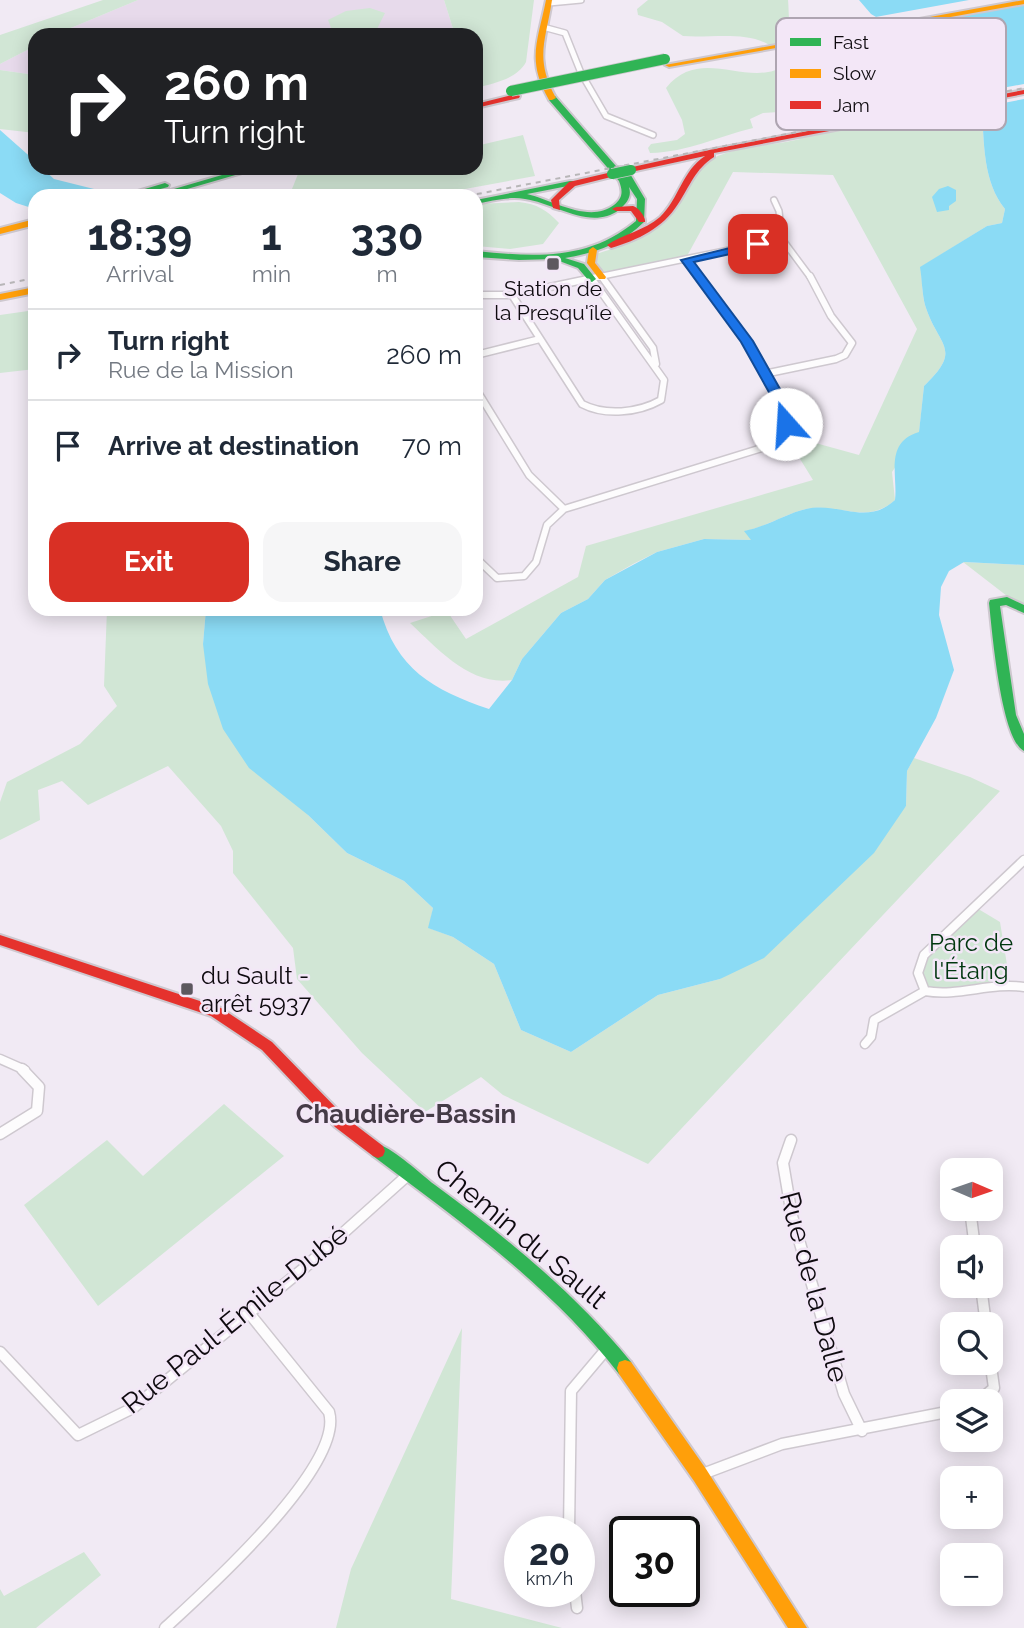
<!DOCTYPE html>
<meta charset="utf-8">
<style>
body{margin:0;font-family:Raleway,sans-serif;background:#f6f6f7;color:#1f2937;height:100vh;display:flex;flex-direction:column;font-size:26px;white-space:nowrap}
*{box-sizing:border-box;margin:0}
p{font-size:23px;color:#747a83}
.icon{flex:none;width:38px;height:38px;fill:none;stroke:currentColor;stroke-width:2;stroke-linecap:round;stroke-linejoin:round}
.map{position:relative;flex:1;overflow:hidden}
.drawer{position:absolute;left:28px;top:189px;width:455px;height:427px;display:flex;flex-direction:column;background:#fff;border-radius:21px;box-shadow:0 4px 18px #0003}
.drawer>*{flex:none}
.top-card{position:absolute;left:28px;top:28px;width:455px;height:147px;border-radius:21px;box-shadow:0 4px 18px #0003;background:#202124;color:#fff;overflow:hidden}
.needle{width:46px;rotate:92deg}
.buttons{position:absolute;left:940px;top:1158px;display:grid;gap:14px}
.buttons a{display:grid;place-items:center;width:63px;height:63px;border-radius:14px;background:#fff;box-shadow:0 4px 18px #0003;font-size:35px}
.speed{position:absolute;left:504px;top:1516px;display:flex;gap:14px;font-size:35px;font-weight:700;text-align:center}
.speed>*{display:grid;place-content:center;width:91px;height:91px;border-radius:50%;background:#fff;box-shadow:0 4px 18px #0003;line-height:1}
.speed small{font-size:18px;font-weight:400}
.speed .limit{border:4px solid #111;border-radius:10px;background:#fff;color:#111}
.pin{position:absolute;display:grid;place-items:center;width:60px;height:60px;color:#fff;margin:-30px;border-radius:14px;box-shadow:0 4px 10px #0006}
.me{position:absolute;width:77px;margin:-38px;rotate:341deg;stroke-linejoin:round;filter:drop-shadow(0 0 5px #0008)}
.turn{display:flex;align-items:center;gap:24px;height:147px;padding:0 21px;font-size:32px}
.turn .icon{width:91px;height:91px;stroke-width:2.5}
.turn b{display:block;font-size:49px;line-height:60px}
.eta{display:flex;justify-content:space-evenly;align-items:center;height:119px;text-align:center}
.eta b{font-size:42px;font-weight:700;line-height:49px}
.action{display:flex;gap:14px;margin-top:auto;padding:14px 21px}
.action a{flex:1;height:80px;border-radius:21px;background:#d93025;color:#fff;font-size:28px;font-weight:700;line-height:80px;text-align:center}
.action a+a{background:#f6f6f7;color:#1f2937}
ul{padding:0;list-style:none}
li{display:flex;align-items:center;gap:21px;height:91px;padding:0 21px;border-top:2px solid #e0e1e3}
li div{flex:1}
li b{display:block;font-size:26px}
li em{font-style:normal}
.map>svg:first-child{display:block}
</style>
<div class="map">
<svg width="1024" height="1628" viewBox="0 0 1024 1628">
<rect width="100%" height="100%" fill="#f1eaf4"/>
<path fill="#e7daeb" d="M138,0H444L455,35H383L377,29L344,35H54Z
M35,46V75L0,70V64Z"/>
<path fill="#d1e6d5" d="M103,0H138L54,35H35V46L0,64V35Z
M444,0H534L526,62C517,79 494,83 476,88V35H455Z
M648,0H788C789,8 788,20 791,28C800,50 827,51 833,83L867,108L926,92L964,90L974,106L982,110C984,143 983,182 1005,209L1002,223L987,226L921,267C922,279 922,294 925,305C938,347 964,348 924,386L919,433L892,472L895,500C866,526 838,502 806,509C785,514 766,527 745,531L752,540L704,539L657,552L633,564L605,580L588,599L561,613L522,659L512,680C470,686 439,650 410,623L447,611L466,639L578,577L586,546L813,480L797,454L781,446L790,436L859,455L917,329L833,175L733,172L687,256L605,272L593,262L596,254C618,247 647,240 663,221C678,204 684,181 703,165C724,146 773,146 800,139L795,128L779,112L763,113L750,119L753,128C717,137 688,152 650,153L648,148L651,144L677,140L685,134L682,120L666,88C701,44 748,90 786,65C769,25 718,39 683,36L662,22L638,15L637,9Z
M370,8L385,13L377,29L383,35H344L347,32L332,30L328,20L346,11Z
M0,70L35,75V133L0,129Z
M523,135L535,176L427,196H286L290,194L300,169L303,168H476V146Z
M519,202C537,204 547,210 559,223L543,244L510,249L476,246V204Z
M35,310V369L0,373V315Z
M963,562L1024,565V609Z
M107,609H206L203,644L308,815L347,853L404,881L433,908L429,928L453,937L494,964L521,1030L571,1052L658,995L720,979L906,806L907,771L914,758L970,777L1000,791L648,1164L503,1095L481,1077L425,1112L362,1053L297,979L293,948L233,873V851L221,826L168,766L88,805L62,781L38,790L40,820L0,840V802L7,782L80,744L117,706L104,686Z
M975,907L1000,922L1010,983L925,991L917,979L924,955Z
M224,1104L284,1156L98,1306L24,1205L107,1140L143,1176Z
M462,1328L451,1599L562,1628H336L351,1569Z
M84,1552L101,1575L36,1628H0V1589L4,1596Z"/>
<path fill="#8bdbf5" d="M859,0H1024V565L964,562L949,571L941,587L939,615L954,670L936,718L907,771L906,806L874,853L764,958L720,979L658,995L571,1052L521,1030L494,964L453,937L428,928L433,908L404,881L347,853L308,815L249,768L223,729L208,684L203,644L206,609H380C396,669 433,690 489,709L512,680L522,659L561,613L588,599L605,580L657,552L704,539L751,540L744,531C766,527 785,514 806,509C838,501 866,527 895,500C898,476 884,442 919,432L924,386C964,348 938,347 925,305C922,293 922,279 920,267L987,226L1002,223L1005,209C983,182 984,143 982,110C977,107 955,82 951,75L923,80L916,74L942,66L907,35L871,14Z
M0,130L35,161V168H42L54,179L122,196H35V209L16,203L0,193Z
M948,186L956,190V201L949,206V210L937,212L932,197L939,189Z"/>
<path fill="#f1eaf4" d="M969,0H1024L887,28L870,18Z
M1024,84V99L972,109L965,95Z"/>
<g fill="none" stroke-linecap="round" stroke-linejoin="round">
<defs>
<path id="street-far3" d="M549,3L581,0
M543,27L565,33L581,73L606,116L653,135
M774,200L779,211L782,239L811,278
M687,260L700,278
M593,278L782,239"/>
<path id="street-far2" d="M602,277L653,348L656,364
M476,295H512L602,276
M512,295L582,404C605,416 638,413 661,400L664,380L592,279
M476,355L540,339
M764,374L836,359L845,355L852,343L831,316L810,276
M476,389L529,475L564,509
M476,558L497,578L524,576L536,562L547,525L564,509L765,447L783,434L787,412L747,341L699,276"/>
<path id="street-far1" d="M1024,860L924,955L918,973L925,991C959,997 990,982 1024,987
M865,1044L871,1037L874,1020L925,991
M0,1059L25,1070"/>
<path id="street" d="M0,1134L37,1111L39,1087L22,1069
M791,1140L783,1163L792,1216L844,1394L862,1431
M970,1209L975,1248
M981,1286L986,1325
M0,1352L78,1435L133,1408L303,1269L409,1174
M978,1402L994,1388L990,1359
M700,1475L782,1444L952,1411
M569,1531L571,1391L609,1346
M575,1591L577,1608
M165,1628C204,1592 345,1466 329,1412L249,1313"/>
<path id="fast" d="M549,96H555L622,173L619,169L620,167H626L645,199L644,222C622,244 595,253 565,258L584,264L596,279L592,282L589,281L578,268L554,259L519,260L476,257V251C535,257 588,261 636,221L637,199L629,187C632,197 627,203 619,210C590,231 555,203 525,199C509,196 492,201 476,204V200L570,181H573V185L527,194C553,200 589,224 614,205C623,198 623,191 619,181L549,100Z
M246,168H259L163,196H150Z
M165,183L169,185L168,187L134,196H121Z
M1007,597L1024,605V613L1006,605L1000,606L1016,715L1024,734V751C1001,740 992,630 989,603L990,600Z
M378,1144C397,1151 419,1173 435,1185C507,1238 575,1293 631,1362L633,1368L631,1374L625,1376L619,1374C551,1286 461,1222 373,1156L371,1151L373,1146Z"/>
<path id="slow" d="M546,0H552C546,41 534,58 556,98L552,100H549C526,60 538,41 546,0Z
M1024,0V4L669,67L665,65Z
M35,219V225L0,234V228Z
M593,247L597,250L595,263L606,277L605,279H599L587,263L589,250Z
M35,287V293L0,300V294Z
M625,1360L631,1362L706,1469L807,1628H788L694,1481L619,1374L617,1368L619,1362Z"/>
<path id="jam" d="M1024,90V94L714,153V157C695,169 690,186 678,204C663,228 638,240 611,248L607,245C623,234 644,231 660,217C679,199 682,171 705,156L631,172H628V168L714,149Z
M516,94L520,96L519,98L476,108V104Z
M612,172H615V176L575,186L559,200L560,210L553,208L551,200L569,182Z
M633,206C638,207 646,217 645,222H639L631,211H616L612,209L616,207Z
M0,935L221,1008L272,1042L345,1117L383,1146L385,1151L383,1156L378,1158L373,1156L335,1127L262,1050L211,1016L0,945Z"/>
</defs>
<use href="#street-far3" stroke="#cec8cf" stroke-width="8"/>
<use href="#street-far2" stroke="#cec8cf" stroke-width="9"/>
<use href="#street-far1" stroke="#cec8cf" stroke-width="11"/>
<use href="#street" stroke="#cec8cf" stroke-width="13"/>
<use href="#fast" stroke="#cec8cf" stroke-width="4"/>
<use href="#slow" stroke="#cec8cf" stroke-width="4"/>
<use href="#jam" stroke="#cec8cf" stroke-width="4"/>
<use href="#street-far3" stroke="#fdfcfd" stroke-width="5"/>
<use href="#street-far2" stroke="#fdfcfd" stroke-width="6"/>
<use href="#street-far1" stroke="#fdfcfd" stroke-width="8"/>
<use href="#street" stroke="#fdfcfd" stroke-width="10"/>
<use href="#fast" fill="#30b455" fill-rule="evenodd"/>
<use href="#slow" fill="#ff9f0a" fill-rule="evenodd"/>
<use href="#jam" fill="#e5322d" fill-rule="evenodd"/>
<path stroke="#b8b6b8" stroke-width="2" stroke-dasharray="5 5" stroke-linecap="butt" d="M467,196L1024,88
M0,285L35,278"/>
<defs>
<path id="fast-bridge" d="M511,91L665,59
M612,174L631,170"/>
</defs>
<use href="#fast-bridge" stroke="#cac7cb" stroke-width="12" stroke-linecap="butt"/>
<use href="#fast-bridge" stroke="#30b455" stroke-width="10"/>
</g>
<path fill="#1a73e8" stroke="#114b97" stroke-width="2" d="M758,241L763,244L762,247L694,262L753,341L793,412L792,424L786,428L780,424V412L741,342L681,260Z"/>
<g fill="#5d585f" stroke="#f3e7f7" stroke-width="2.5">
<rect x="546" y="257" width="14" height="14" rx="3.5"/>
<rect x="180" y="982" width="14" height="14" rx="3.5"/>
</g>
<g text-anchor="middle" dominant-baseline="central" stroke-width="5" stroke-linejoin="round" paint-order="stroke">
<g font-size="21" fill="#0e0a0f" stroke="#f3e7f7">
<text x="553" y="288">Station de<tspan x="553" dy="24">la Presqu'île</tspan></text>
</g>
<g font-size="24" fill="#00370f" stroke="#f3e7f7">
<text x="971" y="942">Parc de<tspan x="971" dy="28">l'Étang</tspan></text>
</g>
<g font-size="24" fill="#0e0a0f" stroke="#f3e7f7" text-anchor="start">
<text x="201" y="975">du Sault -<tspan x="201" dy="28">arrêt 5937</tspan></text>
</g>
<g font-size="26" font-weight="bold" fill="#453b47" stroke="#f3e7f7">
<text x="406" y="1114">Chaudière-Bassin</text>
</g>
<g font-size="28" fill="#0e0a0f" stroke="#f3e7f7">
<text transform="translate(521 1234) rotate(40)">Chemin du Sault</text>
<text transform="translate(814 1287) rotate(75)">Rue de la Dalle</text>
<text transform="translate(235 1319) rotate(-39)">Rue Paul-Émile-Dubé</text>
</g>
</g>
<rect x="776" y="18" width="230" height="112" rx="10" fill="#f3e7f7" stroke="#aea5b1" stroke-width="2"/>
<rect x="790" y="38" width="31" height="8" fill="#30b455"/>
<rect x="790" y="69" width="31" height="9" fill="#ff9f0a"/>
<rect x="790" y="101" width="31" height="8" fill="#e5322d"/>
<g font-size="19" fill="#0e0a0f">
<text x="833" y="49">Fast</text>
<text x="833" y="80">Slow</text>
<text x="833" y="112">Jam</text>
</g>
</svg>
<div class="buttons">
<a><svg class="needle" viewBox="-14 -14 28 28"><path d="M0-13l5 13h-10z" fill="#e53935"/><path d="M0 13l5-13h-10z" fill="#747a83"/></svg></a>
<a><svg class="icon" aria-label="sound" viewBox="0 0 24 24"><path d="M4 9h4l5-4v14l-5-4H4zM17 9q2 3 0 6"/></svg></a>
<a><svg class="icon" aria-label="search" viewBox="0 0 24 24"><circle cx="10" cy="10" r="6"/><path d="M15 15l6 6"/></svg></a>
<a><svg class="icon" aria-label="layers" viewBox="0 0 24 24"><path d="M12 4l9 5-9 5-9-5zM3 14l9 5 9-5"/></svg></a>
<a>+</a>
<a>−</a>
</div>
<div class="speed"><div>20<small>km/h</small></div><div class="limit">30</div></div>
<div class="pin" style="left:758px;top:244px;background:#d93025"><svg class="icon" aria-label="arrive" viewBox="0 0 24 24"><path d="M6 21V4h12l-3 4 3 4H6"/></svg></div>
<svg class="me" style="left:786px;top:424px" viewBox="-20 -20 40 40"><circle r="19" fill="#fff"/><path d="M0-13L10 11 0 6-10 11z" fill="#1a73e8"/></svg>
<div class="top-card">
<div class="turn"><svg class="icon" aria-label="right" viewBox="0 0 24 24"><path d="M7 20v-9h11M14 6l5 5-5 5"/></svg><div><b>260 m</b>Turn right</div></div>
</div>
<section class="drawer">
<div class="eta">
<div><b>18:39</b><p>Arrival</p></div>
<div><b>1</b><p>min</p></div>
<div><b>330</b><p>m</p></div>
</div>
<ul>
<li><svg class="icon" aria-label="right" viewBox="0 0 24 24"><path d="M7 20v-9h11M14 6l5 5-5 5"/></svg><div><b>Turn right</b><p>Rue de la Mission</p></div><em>260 m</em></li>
<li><svg class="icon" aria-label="arrive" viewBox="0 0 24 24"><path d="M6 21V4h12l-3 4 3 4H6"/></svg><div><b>Arrive at destination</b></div><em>70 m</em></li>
</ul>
<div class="action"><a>Exit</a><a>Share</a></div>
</section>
</div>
